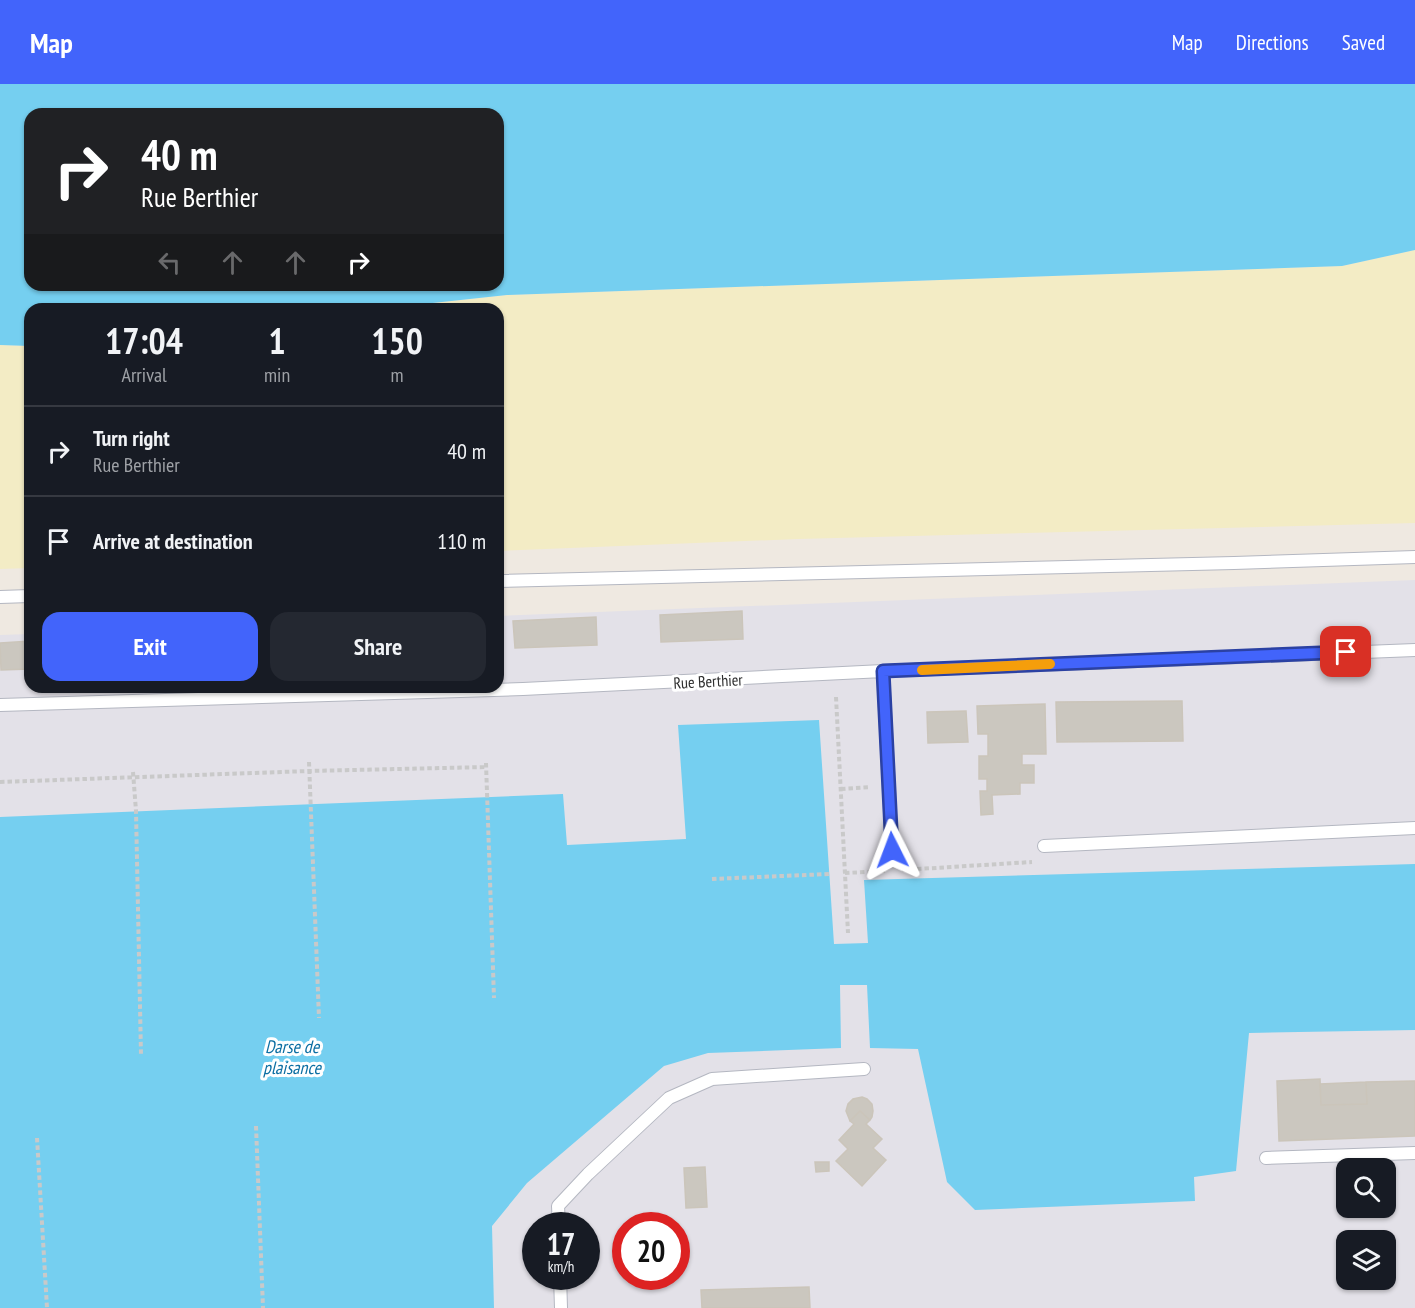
<!DOCTYPE html>
<style>
body{margin:0;font-family:"PT Sans Narrow",sans-serif;background:#242831;color:#f1f3f6;height:100vh;display:flex;flex-direction:column;font-size:22px;white-space:nowrap}
*{box-sizing:border-box;margin:0}
p{font-size:20px;color:#9ea1a6}
.icon{flex:none;width:33px;height:33px;fill:none;stroke:currentColor;stroke-width:2;stroke-linecap:round;stroke-linejoin:round}
.map{position:relative;flex:1;overflow:hidden}
.drawer{position:absolute;left:24px;top:219px;width:480px;height:390px;display:flex;flex-direction:column;background:#171b24;border-radius:18px;box-shadow:0 2px 4px #0004}
.drawer>*{flex:none}
.guide{position:absolute;left:24px;top:24px;width:480px;height:183px;border-radius:18px;box-shadow:0 2px 4px #0004;background:#202124;color:#fff;overflow:hidden}
.tools{position:absolute;left:1336px;top:1074px;display:grid;gap:12px}
.tools a{display:grid;place-items:center;width:60px;height:60px;border-radius:12px;background:#171b24;box-shadow:0 2px 4px #0004;font-size:30px}
.speed{position:absolute;left:522px;top:1128px;display:flex;gap:12px;font-size:30px;font-weight:700;text-align:center}
.speed>*{display:grid;place-content:center;width:78px;height:78px;border-radius:50%;background:#171b24;box-shadow:0 2px 4px #0004;line-height:1}
.speed small{font-size:15px;font-weight:400}
.speed .limit{border:9px solid #d22;background:#fff;color:#111}
.pin{position:absolute;display:grid;place-items:center;width:51px;height:51px;color:#fff;margin:-26px;border-radius:12px;box-shadow:0 3px 9px #0006}
.me{position:absolute;width:66px;margin:-33px;rotate:357deg;stroke-linejoin:round;filter:drop-shadow(0 0 4px #0008)}
.turn{display:flex;align-items:center;gap:21px;height:126px;padding:0 18px;font-size:27px}
.turn .icon{width:78px;height:78px;stroke-width:2.5}
.turn b{display:block;font-size:42px;line-height:51px}
.lanes{display:flex;align-items:center;height:57px;padding:0 18px;background:#0003;justify-content:center;gap:30px;direction:ltr}
.lanes .off{opacity:.35}
.eta{display:flex;justify-content:space-evenly;align-items:center;height:102px;text-align:center}
.eta b{font-size:36px;font-weight:700;line-height:42px}
.action{display:flex;gap:12px;margin-top:auto;padding:12px 18px}
.action a{flex:1;height:69px;border-radius:18px;background:#4264fb;color:#fff;font-size:24px;font-weight:700;line-height:69px;text-align:center}
.action a+a{background:#242831;color:#f1f3f6}
ul{padding:0;list-style:none}
li{display:flex;align-items:center;gap:18px;height:90px;padding:0 18px;border-top:2px solid #363941}
li div{flex:1}
li b{display:block;font-size:22px}
li em{font-style:normal}
header{display:flex;align-items:center;gap:36px;box-sizing:border-box;height:84px;padding:0 30px;background:#4264fb;color:#fff}
header strong{font-size:28px}
nav{display:flex;gap:33px;margin-inline-start:auto;font-size:21px}
.map>svg:first-child{display:block}
</style>
<header>
<strong>Map</strong>
<nav><a>Map</a><a>Directions</a><a>Saved</a></nav>
</header>
<div class="map">
<svg width="1415" height="1224" viewBox="0 0 1415 1224">
<rect width="100%" height="100%" fill="#efe9e1"/>
<path fill="#e3e1e8" fill-rule="evenodd" d="M1415,496V1224H0V551L30,550V603H498V532ZM1347,1084H1386V1124H1347ZM536,1142H586V1192H536ZM626,1142H676V1192H626ZM1347,1156H1386V1196H1347Z"/>
<path fill="#f3ecc5" d="M1415,166V439L798,455L498,467V225H378L507,211L1342,182Z
M0,261L30,262V484L0,485Z"/>
<path fill="#75cff0" fill-rule="evenodd" d="M0,0H1415V166L1342,182L507,211L377,225H30V262L0,261ZM30,30H498V201H30Z
M819,636L834,860L868,859L864,796L1415,780V946L1249,949L1236,1087L1194,1093L1195,1117L975,1126L947,1098L918,965L870,964L867,901H840L841,964L708,969L664,982L527,1099L492,1142L494,1224H0V733L563,710L567,761L686,755L678,641Z"/>
<path fill="#cbc7bf" stroke="#cbc5ba" stroke-width="1.5" d="M742,527L743,555L661,558L660,531Z
M596,533L597,561L515,564L513,537Z
M30,557V585L1,586L0,559Z
M1182,617L1183,657L1057,658L1056,618Z
M1045,620L1046,670H1022V681H1034V699H1020V710L992,711L993,730L981,731L980,707H987V695H979V672H988V650H978L977,622Z
M966,627L968,658L928,659L927,628Z
M1320,995L1321,1021L1367,1020L1366,998L1415,997V1052L1279,1057L1277,997Z
M1366,998L1367,1020L1321,1021L1320,1000Z
M862,1013L867,1015L872,1020L873,1027L872,1033L870,1036L860,1027L850,1037L846,1027L848,1020L853,1015Z
M860,1027L870,1036L866,1040L882,1055L873,1064L886,1076L862,1102L836,1077L848,1065L839,1056L854,1040L850,1037Z
M815,1078H829V1087L816,1088Z
M705,1083L707,1123L686,1124L684,1084Z
M809,1203L810,1224H702L701,1206Z"/>
<g fill="none" stroke-linecap="round" stroke-linejoin="round">
<defs>
<path id="service" d="M498,497L1234,479L1415,473
M0,513L30,512
M883,587L892,767
M0,621L523,605L883,587L1415,566
M1044,762L1415,744
M1266,1074L1415,1069
M559,1142L558,1122L588,1090L669,1014L712,995L864,985
M560,1192L561,1224"/>
</defs>
<use href="#service" stroke="#b4b7c1" stroke-width="14"/>
<path stroke="#c9c9c9" stroke-width="4" stroke-dasharray="4.5 3" stroke-linecap="butt" d="M836,613L848,849
M309,678L319,934
M486,679L494,914
M133,688L136,727L141,971
M0,698L309,687L486,683
M841,705L870,703
M902,786L1032,778
M845,789L885,787
M712,795L829,790
M256,1042L263,1224
M37,1054L47,1224"/>
<use href="#service" stroke="#fff" stroke-width="12"/>
</g>
<g fill="none" stroke-linecap="round" stroke-linejoin="round">
<defs>
<path id="route" d="M892,766L883,587L1346,568"/>
</defs>
<use href="#route" stroke="#2b41a3" stroke-width="15"/>
<use href="#route" stroke="#4264fb" stroke-width="10"/>
<path stroke="#f59e0b" stroke-width="10" d="M922,586L1050,580"/>
</g>
<g text-anchor="middle" dominant-baseline="central" stroke-width="6" stroke-linejoin="round" paint-order="stroke">
<g font-size="16" fill="#2e2e2e" stroke="#fff">
<text transform="translate(708 597) rotate(-3)">Rue Berthier</text>
</g>
<g font-size="18" font-style="italic" fill="#0d6fa3" stroke="#fff">
<text x="292" y="962">Darse de<tspan x="292" dy="21">plaisance</tspan></text>
</g>
</g>
</svg>
<div class="tools">
<a><svg class="icon" aria-label="search" viewBox="0 0 24 24"><circle cx="10" cy="10" r="6"/><path d="M15 15l6 6"/></svg></a>
<a><svg class="icon" aria-label="layers" viewBox="0 0 24 24"><path d="M12 4l9 5-9 5-9-5zM3 14l9 5 9-5"/></svg></a>
</div>
<div class="speed"><div>17<small>km/h</small></div><div class="limit">20</div></div>
<div class="pin" style="left:1346px;top:568px;background:#d93025"><svg class="icon" aria-label="arrive" viewBox="0 0 24 24"><path d="M6 21V4h12l-3 4 3 4H6"/></svg></div>
<svg class="me" style="left:892px;top:766px" viewBox="-20 -20 40 40"><path d="M0-17L14 15 0 8-14 15z" fill="#4264fb" stroke="#fff" stroke-width="4"/></svg>
<div class="guide">
<div class="turn"><svg class="icon" aria-label="right" viewBox="0 0 24 24"><path d="M7 20v-9h11M14 6l5 5-5 5"/></svg><div><b>40 m</b>Rue Berthier</div></div>
<div class="lanes"><svg class="icon off" aria-label="left" viewBox="0 0 24 24"><path d="M17 20v-9H6M10 6l-5 5 5 5"/></svg><svg class="icon off" aria-label="ahead" viewBox="0 0 24 24"><path d="M12 20V5M6 11l6-6 6 6"/></svg><svg class="icon off" aria-label="ahead" viewBox="0 0 24 24"><path d="M12 20V5M6 11l6-6 6 6"/></svg><svg class="icon" aria-label="right" viewBox="0 0 24 24"><path d="M7 20v-9h11M14 6l5 5-5 5"/></svg></div>
</div>
<section class="drawer">
<div class="eta">
<div><b>17:04</b><p>Arrival</p></div>
<div><b>1</b><p>min</p></div>
<div><b>150</b><p>m</p></div>
</div>
<ul>
<li><svg class="icon" aria-label="right" viewBox="0 0 24 24"><path d="M7 20v-9h11M14 6l5 5-5 5"/></svg><div><b>Turn right</b><p>Rue Berthier</p></div><em>40 m</em></li>
<li><svg class="icon" aria-label="arrive" viewBox="0 0 24 24"><path d="M6 21V4h12l-3 4 3 4H6"/></svg><div><b>Arrive at destination</b></div><em>110 m</em></li>
</ul>
<div class="action"><a>Exit</a><a>Share</a></div>
</section>
</div>
